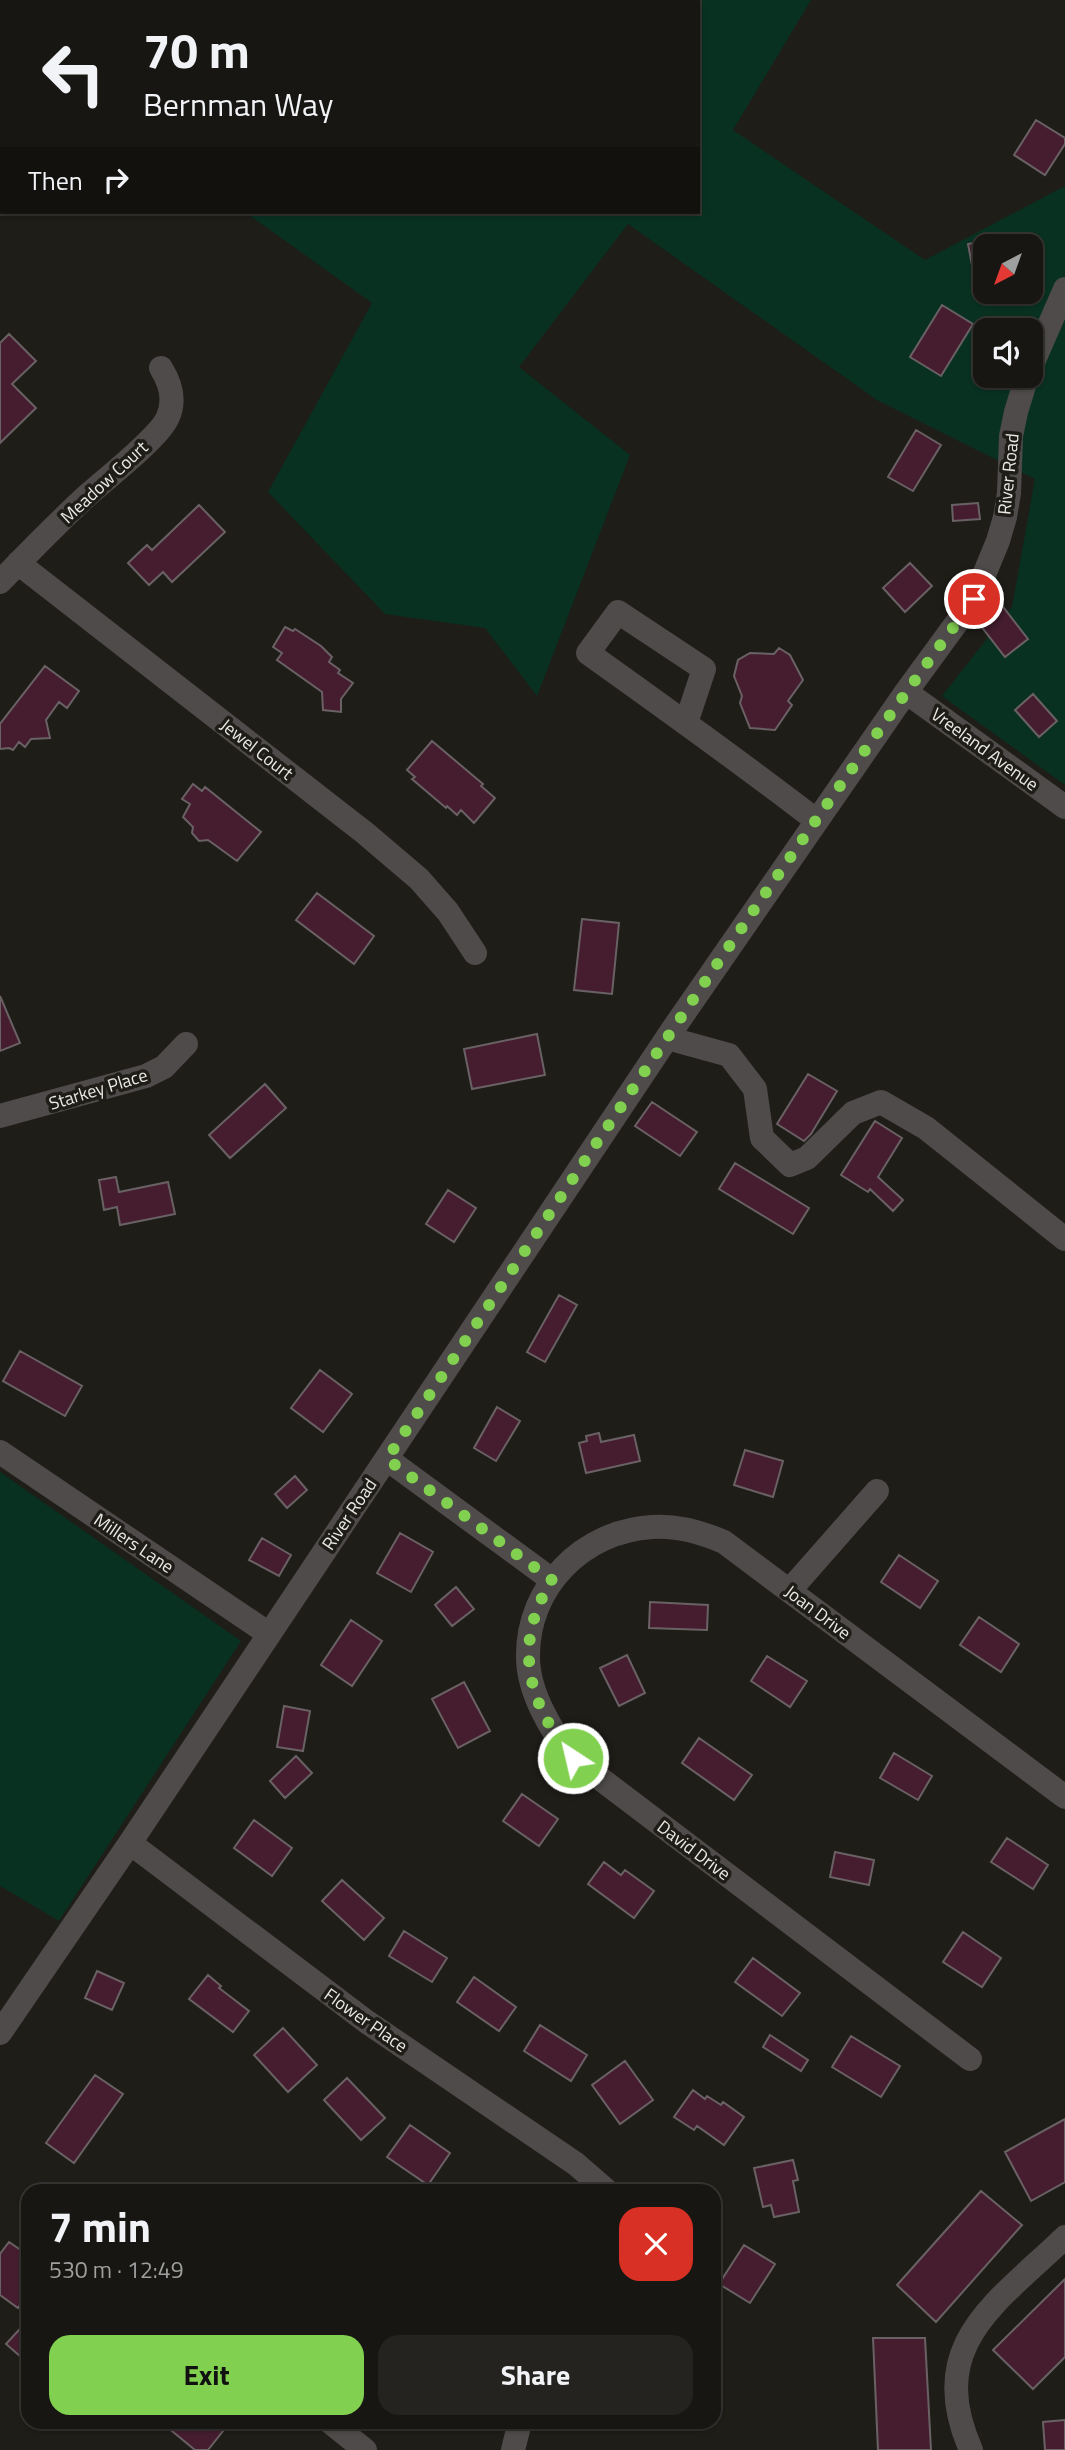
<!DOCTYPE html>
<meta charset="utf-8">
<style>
body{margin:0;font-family:"Titillium Web",sans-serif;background:#242320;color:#f1f3f6;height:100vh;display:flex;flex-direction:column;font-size:26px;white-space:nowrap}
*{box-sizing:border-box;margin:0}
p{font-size:23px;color:#9e9f9f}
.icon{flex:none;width:38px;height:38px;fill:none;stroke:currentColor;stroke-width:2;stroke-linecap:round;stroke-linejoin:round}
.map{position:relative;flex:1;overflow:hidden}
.sheet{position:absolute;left:21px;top:2184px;width:700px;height:245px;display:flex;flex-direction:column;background:#171612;border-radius:21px;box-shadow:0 2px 5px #0004,0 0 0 2px #363532}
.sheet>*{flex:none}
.banner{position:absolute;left:0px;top:0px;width:700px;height:214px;box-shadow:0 2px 5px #0004,0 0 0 2px #363532;background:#171612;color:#f1f3f6;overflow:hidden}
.needle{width:46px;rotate:221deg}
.controls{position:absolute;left:973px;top:234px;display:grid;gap:14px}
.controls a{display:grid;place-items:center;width:70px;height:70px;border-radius:14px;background:#171612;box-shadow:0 2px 5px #0004,0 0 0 2px #363532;font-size:35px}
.pin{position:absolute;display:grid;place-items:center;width:60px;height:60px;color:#fff;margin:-30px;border:4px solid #fff;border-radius:50%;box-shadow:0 2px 7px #0007}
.me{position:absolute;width:77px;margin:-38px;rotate:325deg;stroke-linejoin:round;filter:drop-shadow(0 0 5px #0008)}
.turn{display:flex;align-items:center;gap:24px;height:147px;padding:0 28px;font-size:32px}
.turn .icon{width:91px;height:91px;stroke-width:2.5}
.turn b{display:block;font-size:49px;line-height:60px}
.then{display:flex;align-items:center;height:66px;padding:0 28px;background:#0003;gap:14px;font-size:26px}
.round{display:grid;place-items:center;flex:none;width:74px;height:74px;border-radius:21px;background:#242320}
.headline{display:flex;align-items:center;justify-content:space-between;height:119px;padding:0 28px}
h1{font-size:42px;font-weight:700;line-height:52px}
.action{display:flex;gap:14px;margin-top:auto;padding:14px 28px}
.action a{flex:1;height:80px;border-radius:21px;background:#82d04f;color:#111;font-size:28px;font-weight:700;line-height:80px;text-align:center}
.action a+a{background:#242320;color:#f1f3f6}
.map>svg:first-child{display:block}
</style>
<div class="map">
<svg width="1065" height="2450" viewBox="0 0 1065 2450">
<rect width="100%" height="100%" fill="#1f1d18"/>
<path fill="#083122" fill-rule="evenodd" d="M0,0H811L733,130L925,260L1065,186V785L942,696L1012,607L1035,479L877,400L628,224L519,367L630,455L537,696L485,628L385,614L268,492L372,303L245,212H698V2H2V199H0ZM985,247H1031V292H985ZM985,331H1031V376H985Z
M0,1472L241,1641L59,1921L0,1886Z"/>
<path fill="#451d2f" stroke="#696164" stroke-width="2" d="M1036,120L1065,138V144L1045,175L1014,155Z
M985,241V296L978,297L968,244Z
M942,305L973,324L941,376L910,357Z
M9,334L36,361L12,384L36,408L0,443V343Z
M916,430L941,445L913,491L888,477Z
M978,503L980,519L953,521L952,505Z
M199,505L225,532L172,582L163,572L149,585L128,563L147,545L152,550Z
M910,563L932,586L905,612L883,588Z
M997,599L1028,639L1005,657L977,621L986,608Z
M285,627L293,631L295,629L321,646L332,657L329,662L340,670L338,673L353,683L341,699V712L323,710L322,692L277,660L282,653L273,647Z
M779,648L790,655L803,680L788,701L792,705L775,730L750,728L740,703L742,696L734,676L738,660L750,653L774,654Z
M45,666L79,691L67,708L59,702L46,720L50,738L31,739L25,747L19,742L13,750L9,748L0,749V724Z
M1033,694L1057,721L1039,737L1015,710Z
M432,741L483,784L481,786L495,798L474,823L461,810L457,815L447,806L446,808L412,779L415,777L407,770Z
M193,784L202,791L205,787L261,832L237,861L208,840L199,841L192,833L193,827L183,817L190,804L182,799Z
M317,893L374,936L354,964L296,920Z
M582,919L619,923L612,994L574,990Z
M0,996L20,1043L0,1051Z
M537,1034L545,1075L472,1089L464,1049Z
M808,1074L837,1091L811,1134L804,1141L777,1124Z
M265,1084L286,1108L230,1158L209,1135Z
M652,1102L697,1132L680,1156L635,1126Z
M875,1121L902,1138L878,1177L903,1200L893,1211L870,1189L868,1192L841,1175Z
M735,1163L809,1208L793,1234L719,1189Z
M116,1177L119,1192L168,1182L175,1214L120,1225L117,1207L104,1210L99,1180Z
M448,1190L476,1208L454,1242L426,1224Z
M559,1295L577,1305L545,1362L527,1352Z
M20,1351L82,1386L65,1416L3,1381Z
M320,1370L352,1394L323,1432L291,1408Z
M497,1407L520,1421L496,1461L474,1448Z
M599,1433L601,1442L634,1435L640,1461L586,1473L579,1443L587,1441L586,1436Z
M745,1450L783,1461L773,1497L734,1485Z
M295,1476L307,1490L287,1508L275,1494Z
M400,1533L433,1552L411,1592L377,1573Z
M262,1538L291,1555L279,1576L249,1560Z
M899,1555L938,1581L920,1608L881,1582Z
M456,1587L474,1609L452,1626L435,1605Z
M650,1602L708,1605L707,1630L649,1628Z
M979,1617L1019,1644L1001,1672L960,1645Z
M351,1620L382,1641L352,1686L321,1665Z
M627,1655L645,1693L619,1706L600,1668Z
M767,1656L807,1681L790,1707L751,1681Z
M464,1682L490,1731L458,1748L432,1699Z
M284,1706L310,1711L303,1751L277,1747Z
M699,1738L752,1775L734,1800L682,1763Z
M894,1753L932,1776L918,1800L880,1778Z
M296,1756L312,1773L285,1798L270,1781Z
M522,1794L558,1819L539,1846L503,1821Z
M254,1820L292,1848L272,1876L234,1848Z
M1007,1838L1048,1865L1033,1889L991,1862Z
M835,1852L874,1860L869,1885L830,1877Z
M604,1862L621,1875L625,1870L654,1891L634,1918L588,1884Z
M342,1880L384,1918L364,1940L322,1901Z
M404,1931L447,1958L432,1982L389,1956Z
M963,1932L1001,1958L982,1987L943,1962Z
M753,1958L800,1993L782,2016L735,1982Z
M97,1971L124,1983L112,2010L85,1998Z
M208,1975L221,1986L219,1988L249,2011L233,2032L189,1999Z
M474,1977L516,2007L499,2031L457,2002Z
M540,2025L587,2055L571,2081L524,2051Z
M283,2028L317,2065L288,2092L254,2055Z
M770,2035L808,2060L801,2071L763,2047Z
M851,2036L900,2066L881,2097L832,2067Z
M625,2061L653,2100L620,2124L592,2085Z
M95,2075L123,2094L74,2163L46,2143Z
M347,2078L385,2118L361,2140L324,2100Z
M693,2090L705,2099L707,2096L721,2105L723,2102L744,2117L724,2145L697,2126L694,2130L674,2117Z
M1065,2119V2182L1031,2201L1005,2152Z
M410,2125L450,2153L428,2185L387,2157Z
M793,2160L798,2180L793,2181L799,2212L774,2217L771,2205L763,2207L754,2168Z
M981,2191L1022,2225L936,2322L897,2285Z
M9,2242L28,2255V2293L18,2308L0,2295V2254Z
M744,2245L775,2264L750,2303L719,2284Z
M1065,2279V2357L1033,2389L993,2350Z
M28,2320V2363L6,2344Z
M873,2338H925L931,2450H878Z
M1065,2420V2450H1045L1043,2422Z
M161,2422H211L223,2431L208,2450H195Z"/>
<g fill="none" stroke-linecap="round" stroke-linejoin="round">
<path stroke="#4f4b4b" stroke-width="24" d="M1031,367L1065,289
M18,563L365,833L419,879L448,912L475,953
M0,582C29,552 58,522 89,494C108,477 157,439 167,419C176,401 171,384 161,368
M906,692L1065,807
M686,723L704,669L618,612L588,653C665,708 742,763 817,821
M667,1038L729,1055L755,1089L762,1138L790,1165L807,1158L853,1113L881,1102L926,1128L1065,1239
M0,1116L146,1076L164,1067L186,1044
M0,1452L269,1634
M387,1459L552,1580
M790,1590L877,1491
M130,1843L367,2022L576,2164L607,2191
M0,2033L130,1843L673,1029L906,692L974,599L998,541L1005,517L1009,493L1011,436L1016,412L1027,376
M970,2059L573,1758C551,1731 528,1692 528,1657C527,1587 583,1531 652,1527C677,1525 701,1532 724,1542L1065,1797
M330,2422L365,2450
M513,2450L520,2422
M971,2450C924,2344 997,2303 1065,2237"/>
</g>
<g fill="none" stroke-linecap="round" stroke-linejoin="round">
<path stroke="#82d04f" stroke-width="12" stroke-dasharray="0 21.6" d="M573,1758C527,1703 512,1643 552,1580L387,1459C579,1170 769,878 974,599"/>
</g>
<g text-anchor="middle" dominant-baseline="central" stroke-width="7" stroke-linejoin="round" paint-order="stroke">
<g font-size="18" fill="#ebeae6" stroke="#1f1d18">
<text transform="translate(1008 474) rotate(-84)">River Road</text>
<text transform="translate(104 482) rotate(-43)">Meadow Court</text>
<text transform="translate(257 749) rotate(38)">Jewel Court</text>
<text transform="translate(985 749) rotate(36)">Vreeland Avenue</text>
<text transform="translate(98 1089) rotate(-17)">Starkey Place</text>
<text transform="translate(349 1514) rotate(-56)">River Road</text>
<text transform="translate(134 1543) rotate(34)">Millers Lane</text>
<text transform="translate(818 1612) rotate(37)">Joan Drive</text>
<text transform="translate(694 1850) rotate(37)">David Drive</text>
<text transform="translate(366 2020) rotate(35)">Flower Place</text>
</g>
</g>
</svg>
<div class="controls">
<a><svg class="needle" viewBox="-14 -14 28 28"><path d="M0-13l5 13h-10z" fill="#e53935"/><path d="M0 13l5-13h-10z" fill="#9e9f9f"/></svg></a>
<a><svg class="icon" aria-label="sound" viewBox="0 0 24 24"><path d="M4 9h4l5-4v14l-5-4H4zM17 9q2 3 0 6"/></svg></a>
</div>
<div class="pin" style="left:974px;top:599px;background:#d93025"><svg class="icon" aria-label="arrive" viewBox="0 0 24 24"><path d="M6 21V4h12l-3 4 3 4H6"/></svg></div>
<svg class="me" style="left:573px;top:1758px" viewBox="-20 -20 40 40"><circle r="17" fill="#82d04f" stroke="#fff" stroke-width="3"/><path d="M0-11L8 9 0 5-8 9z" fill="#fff"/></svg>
<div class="banner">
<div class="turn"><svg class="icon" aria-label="left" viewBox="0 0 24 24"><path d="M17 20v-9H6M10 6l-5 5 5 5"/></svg><div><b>70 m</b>Bernman Way</div></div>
<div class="then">Then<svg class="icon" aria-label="right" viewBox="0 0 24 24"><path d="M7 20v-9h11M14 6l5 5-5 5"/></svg></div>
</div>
<section class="sheet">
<div class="headline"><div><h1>7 min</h1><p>530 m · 12:49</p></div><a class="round" style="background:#d93025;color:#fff"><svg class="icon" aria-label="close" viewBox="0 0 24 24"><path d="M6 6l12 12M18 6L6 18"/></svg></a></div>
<div class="action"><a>Exit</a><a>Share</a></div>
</section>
</div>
